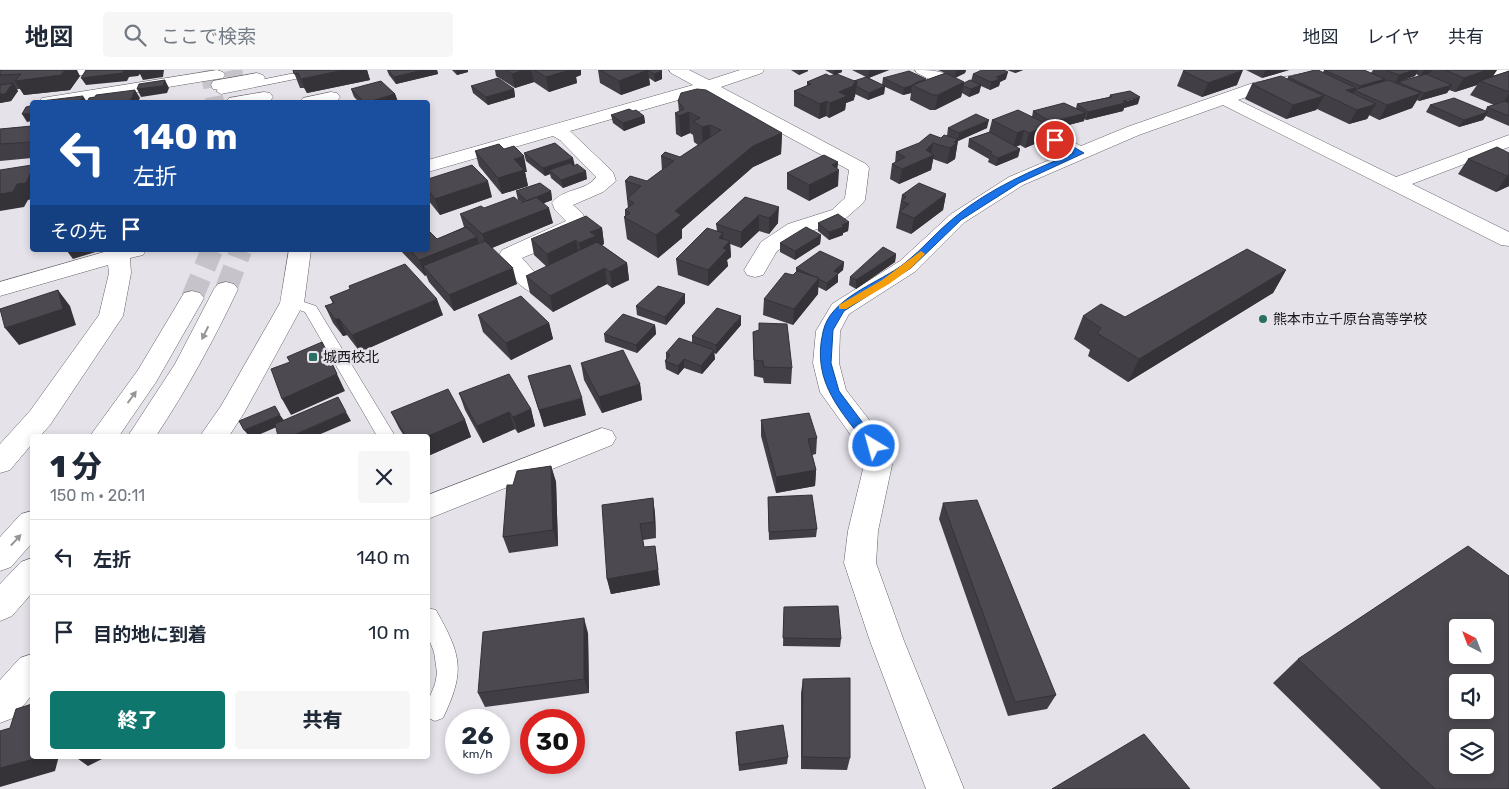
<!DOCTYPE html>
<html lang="ja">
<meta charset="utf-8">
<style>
body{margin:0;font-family:Rubik,"Noto Sans JP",sans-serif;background:#f6f6f7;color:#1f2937;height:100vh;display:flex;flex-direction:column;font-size:19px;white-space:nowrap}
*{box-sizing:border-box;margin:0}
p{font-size:16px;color:#747a83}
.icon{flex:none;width:28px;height:28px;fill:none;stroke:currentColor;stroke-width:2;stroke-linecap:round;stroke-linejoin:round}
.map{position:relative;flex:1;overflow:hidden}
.panel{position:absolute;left:30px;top:364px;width:400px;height:325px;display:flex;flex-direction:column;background:#fff;border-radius:5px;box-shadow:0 2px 8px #0003}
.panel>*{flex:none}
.top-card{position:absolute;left:30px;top:30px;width:400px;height:152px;border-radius:5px;box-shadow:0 2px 8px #0003;background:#1a4fa0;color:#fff;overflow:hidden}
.needle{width:32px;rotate:318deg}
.fabs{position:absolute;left:1449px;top:549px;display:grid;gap:10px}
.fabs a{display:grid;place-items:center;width:45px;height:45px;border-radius:5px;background:#fff;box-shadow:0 2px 8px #0003;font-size:25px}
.speed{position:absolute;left:445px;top:639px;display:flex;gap:10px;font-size:25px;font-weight:700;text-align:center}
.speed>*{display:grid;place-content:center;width:65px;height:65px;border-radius:50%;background:#fff;box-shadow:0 2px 8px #0003;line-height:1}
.speed small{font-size:12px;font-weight:400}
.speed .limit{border:8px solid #d22;background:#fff;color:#111}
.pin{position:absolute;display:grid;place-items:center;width:42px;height:42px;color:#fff;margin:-21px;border:2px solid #fff;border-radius:50%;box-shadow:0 1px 5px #0007}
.me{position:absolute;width:55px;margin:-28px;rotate:323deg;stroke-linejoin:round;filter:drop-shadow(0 0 4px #0008)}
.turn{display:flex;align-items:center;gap:18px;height:105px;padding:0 20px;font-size:22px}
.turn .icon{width:65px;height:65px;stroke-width:2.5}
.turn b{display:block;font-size:35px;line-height:42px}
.then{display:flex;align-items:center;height:48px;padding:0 20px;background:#0003;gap:10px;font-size:19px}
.round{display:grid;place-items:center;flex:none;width:52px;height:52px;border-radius:5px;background:#f6f6f7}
.headline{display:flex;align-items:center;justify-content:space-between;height:85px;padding:0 20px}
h1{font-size:30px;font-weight:800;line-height:38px}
.primary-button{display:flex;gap:10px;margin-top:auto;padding:10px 20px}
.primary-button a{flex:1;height:58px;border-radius:5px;background:#0f766e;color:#fff;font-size:20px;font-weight:800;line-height:58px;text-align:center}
.primary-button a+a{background:#f6f6f7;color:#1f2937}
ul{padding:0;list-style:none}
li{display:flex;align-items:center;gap:15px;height:75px;padding:0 20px;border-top:1px solid #e0e1e3}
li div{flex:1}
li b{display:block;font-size:19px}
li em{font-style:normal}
header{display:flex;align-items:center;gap:30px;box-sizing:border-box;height:70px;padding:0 25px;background:#fff;border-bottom:1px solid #e0e1e3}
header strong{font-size:24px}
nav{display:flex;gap:28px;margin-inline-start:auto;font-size:18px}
.search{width:350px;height:45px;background:#f6f6f7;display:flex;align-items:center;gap:12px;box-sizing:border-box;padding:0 18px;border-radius:5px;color:#747a83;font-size:19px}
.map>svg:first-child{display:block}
</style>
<header>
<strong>地図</strong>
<div class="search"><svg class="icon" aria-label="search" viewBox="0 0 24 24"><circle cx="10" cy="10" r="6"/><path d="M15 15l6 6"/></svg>ここで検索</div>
<nav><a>地図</a><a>レイヤ</a><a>共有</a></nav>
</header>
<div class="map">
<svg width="1509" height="719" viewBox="0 0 1509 719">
<rect width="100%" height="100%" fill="#e5e2ea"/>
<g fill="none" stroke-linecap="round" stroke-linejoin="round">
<path stroke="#c6c3ca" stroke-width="18" stroke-dasharray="18 9" stroke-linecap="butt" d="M209,0L215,32
M233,0L240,32"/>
<path stroke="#c6c3ca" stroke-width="22" stroke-dasharray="22 11" stroke-linecap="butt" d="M226,219L241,180
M192,228L212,180"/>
<defs>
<path id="service" d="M310,0H330L325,3L221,24L216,21L221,18Z
M292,228L316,236L395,366H377L305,242L287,236L285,233L287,230Z
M428,538L436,540C461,585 466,600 443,648L435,651L428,648V631L435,614L437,603L434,582L428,567Z"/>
<path id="minor" d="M32,0H90L88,3L82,5L0,13V3Z
M217,0L223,2L225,5L223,8L77,32H39L42,28L48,27Z
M669,0H689L709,10L740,0H764L762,3L721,17L866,94L869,98L865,130L862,134L846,148L804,164L777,181L763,205L755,207L747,205L744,200L761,172L788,154L832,140L845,128L849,100L706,22L570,61L613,102L616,111L603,122L573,135L582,143L588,153C576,169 540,180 522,188L546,215L543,220C538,221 532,223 527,220C518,215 502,195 499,185L502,180L566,151L555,140L552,133C562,118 588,121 596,107L560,70L553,66L428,102V90L693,15L671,3Z
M915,0C929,0 947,0 956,11L954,15C942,18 928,8 917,3Z
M1321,0H1354L1352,3L1263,21L1238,30L1396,107L1509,65V77L1412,114L1509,162V176L1501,175L1223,35L1139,65L1023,115L965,152L916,201L849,244L840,261L839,293L846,320L884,369L888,376L892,395L878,461L876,493L904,571L964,719H926L870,571L844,493L848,461L864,395L860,378L820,322L813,293L816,261L832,234L900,191L951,144L1009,107L1066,83L1037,68L1034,64L1037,60C1051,56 1068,70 1081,76L1127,57L1253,13Z
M1484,0H1509V11L1486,3Z
M257,3L263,5L265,8L263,11L219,20L213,19L211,15L213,11Z
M264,22L270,23L273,27L270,31L262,32H226L229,28Z
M331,22L337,23L340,27L337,31L329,32H300L303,28Z
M111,180H146L143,185L130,188L131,203L123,246L50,355L40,366H32V374L10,400L0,403V374L30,341L99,245L109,203L108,195L0,226V212Z
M289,180H311L304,233L244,343L229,366H200L221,336L280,233Z
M602,358L612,361L616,368L612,375L428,449V425Z
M32,584V625L13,648L0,653V610L20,588Z"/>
<path id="tertiary" d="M226,212L234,214L238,219C214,270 187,319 156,366H128L175,294L214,219L218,214Z
M192,221L200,223L204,228L156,312L119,366H90L138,300L184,223Z
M32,441V473L11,497L0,501V467L21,444Z
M32,488V523L12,546L0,551V514L21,492Z"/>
</defs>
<use href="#service" stroke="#646168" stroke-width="1"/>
<use href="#minor" stroke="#646168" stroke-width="1"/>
<use href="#tertiary" stroke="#646168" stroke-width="1"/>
<use href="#service" fill="#fff" fill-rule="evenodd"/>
<use href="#minor" fill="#fff" fill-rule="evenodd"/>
<use href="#tertiary" fill="#fff" fill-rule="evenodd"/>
</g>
<path fill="#413f45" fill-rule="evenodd" d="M0,0L80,6L70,20L24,25L20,19H17L18,21L11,31L0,33Z
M293,0H367L370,10L307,23L304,18H300Z
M387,0H437L438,4L396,14L389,5Z
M452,0H468V2L457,5Z
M495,0H581V5L576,7L577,13L549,22L534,12L515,18L496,6Z
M598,0H660L662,1V9L655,12L649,8L650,15L621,25L600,13Z
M791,0H808V1L799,5Z
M825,0H842V2L834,5Z
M852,0H889L869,8L882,15L883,8L926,10L945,3L938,0H966L965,3L955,8L964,13L971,11L973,4L1006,9L1000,12L999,16L990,20L981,16L979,23L969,27L962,23L961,27L935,40H930L910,30L911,23L903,25L883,16H885L884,24L868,30L855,24L854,30L846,33L845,40L829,48L826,46L819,49L794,36V21L807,16V12L854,11L866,7Z
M1007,0H1023L1015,3Z
M1246,0H1289L1262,8Z
M1324,0L1371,3L1373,0H1497L1492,6L1509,1V56L1486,46L1483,50L1459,57L1426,42L1430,35L1485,41L1487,37L1494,35L1470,25L1477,15L1455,22L1449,20L1447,23L1419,31L1417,30L1412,38L1379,50L1369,45L1367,49L1349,54L1317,39L1316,40L1286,49L1245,29L1252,14L1287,9L1288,7L1323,2ZM1416,4L1419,6L1401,11L1415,6Z
M1183,1L1237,15L1202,27L1177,16Z
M471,16L514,19L515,27L488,35L473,23Z
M351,19L395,24L398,32H359L354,27Z
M1110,25L1138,34L1124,38L1123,41L1086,50L1084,49V51L1049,60L1047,59L1044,70L1025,78L1020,75L1016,77L1020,79L1018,87L996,96L988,92L989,89L968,77L969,69L989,62L992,50L1032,47L1033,41L1076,38L1077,34L1109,27Z
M678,31L782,63L781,84L753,97L682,159V168L658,188L627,169L624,147L625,146V140L628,138L625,111H647L662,100L661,86L680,87L698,75L694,72L693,65L690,63L681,67L676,64L675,43L679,42Z
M633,41L644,46L645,53L624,61L613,53L611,45Z
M32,56V88L0,91V59Z
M948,58H987L958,71L955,89L947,94L933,89L931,100L899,114L890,109L892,94L895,93L896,82L947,66Z
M504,79L527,102H525L528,116L502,124L479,96L475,81Z
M524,83L574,95L587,109L563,118L551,108L550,104L545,106L526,91Z
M1509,83V116L1496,122L1458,104L1468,89Z
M838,92L837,99L838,116L809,131L787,119V103Z
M428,109L492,127L440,145L428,130Z
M516,121H551L552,130L544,133L553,153L492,178L517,214L454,241L429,212L426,205L425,206L400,180H428L437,169L464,157L460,144L522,133L518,130Z
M946,124L943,140L911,164L896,158L902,125Z
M745,127L778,153L769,164L759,161L741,178L730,174L731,187L727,190L728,196L708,216L678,205L676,189L717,161L716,154Z
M849,152L848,161L843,163V165L829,170L818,161V153Z
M602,158L604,174L602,175L627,193L629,210L612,218L607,214L553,242L530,223L526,206L547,197L534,185L531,169Z
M821,165L820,174L795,190L780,182V173Z
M896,184L895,192L856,219L849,215L850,207Z
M844,192L843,200L838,204V212L826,221L818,217V224L793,255L763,245L764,229L793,205L796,202V198Z
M1286,200L1273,223L1128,312L1088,286L1090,280L1074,269L1083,246L1125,247Z
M685,224V233L666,255L637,245L636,236Z
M330,227L443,245L360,282L347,265L343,266L333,253L325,236L333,234Z
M478,245L549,253L553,269L511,290L483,262Z
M759,253L792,298L791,314L764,313L763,308L754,306L753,262L759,261Z
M655,255L656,264L637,283L605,272L604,264Z
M741,255L716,284L714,283L715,289L702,304L684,298L678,305L666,299L665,291L666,289V283L692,273V266Z
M581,293L640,314L642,330L602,343L584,310Z
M528,306L586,345L544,357Z
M459,323L531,339L535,356L518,363L515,359L483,373L465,340Z
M391,342L465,350L471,367L428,386V366H404L399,358Z
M761,350L817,368L816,384L812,385L816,400L815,416L776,423L761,366Z
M551,396L556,412L558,476L509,483L503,467L513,415Z
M768,427L817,459L816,467L769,470Z
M653,428L655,444L656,468L643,470L644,477L660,515L611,524L607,509Z
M943,433L1056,625L1047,639L1008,646L939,449Z
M784,537L841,569L840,577L783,576Z
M588,563L589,623L485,637L478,623Z
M1298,589L1509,719H1381L1273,613Z
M803,609L850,688L847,700L801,699V623Z
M736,662L788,687L787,694L739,701Z"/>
<path fill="#353338" d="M65,0H77L80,6L70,20L24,25L15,11Z
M124,0H164L163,7L143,10L140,4L138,6L129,7L127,11L86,15L81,8Z
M344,0H367L370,10L307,23L301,9Z
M423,0H437L438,4L396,14L394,7Z
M456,0H468V2L457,5Z
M524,0H531L534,12L515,18L512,4Z
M570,0H581V5L576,7L577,13L549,22L546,7Z
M648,0L650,15L621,25L619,11Z
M800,0H808V1L799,5Z
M834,0H842V2L834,5Z
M871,0H889L868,8L869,1Z
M956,0H966L965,3L955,8Z
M1016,0H1023L1015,3Z
M1243,0L1237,15L1202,27L1208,13Z
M1266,0H1289L1262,8Z
M1414,0H1418L1415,6L1395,13L1399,5Z
M1424,0H1432L1430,3L1420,6Z
M1487,0H1497L1490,11H1480L1477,15L1455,22L1464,8Z
M662,1V9L655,12L654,4Z
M1008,2L1006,9L1000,12L999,16L990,20L991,12L996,7Z
M1385,9L1377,24L1357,22L1360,16Z
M165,10L169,18L167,23L141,27L137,19Z
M857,12L855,27H854V30L846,33L845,40L829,48L830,33L839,22Z
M964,12L961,27L935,40L938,25Z
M13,13L18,21L11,31L0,33V24Z
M912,15L911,23L903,25L904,18Z
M981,15L979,23L969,27L971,19Z
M1452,15L1447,23L1419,31L1424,23Z
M885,16L884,24L868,30L869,23Z
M1356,18L1348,32L1346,20Z
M514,19L515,27L488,35L486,27Z
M135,20L140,28L138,32H110Z
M1421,23L1412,38L1379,50L1387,35Z
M395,24L398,32H368Z
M1509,24V34L1500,37Z
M83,26L87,32H79Z
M1324,26L1316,40L1286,49L1293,35Z
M1140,27L1138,34L1124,38L1123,41L1086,50L1088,42Z
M827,31L826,46L819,49L820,34Z
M1376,34L1367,49L1349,54L1357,40Z
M689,42L690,63L681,67L679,46Z
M1488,42L1483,50L1459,57L1464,50Z
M32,43V51L27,52L22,44Z
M1086,43L1084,51L1049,60L1051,52Z
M644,46L645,53L624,61L623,53Z
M989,50L987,58L958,71L959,63Z
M710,55L711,76L703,78L702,57Z
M1049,55L1044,70L1025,78L1029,63Z
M1024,60L1020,75L1013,78L1017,63Z
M782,63L781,84L753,97L682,159V168L658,188L656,165L675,141L753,76Z
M958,69L955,89L947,94L950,78L954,72Z
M933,73L931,86L934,85L931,100L899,114L902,99Z
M1020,79L1018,87L996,96L998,88Z
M524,86L527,102H525L528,116L502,124L498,108L514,89Z
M573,88L575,96L549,100L550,104L545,106L543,98Z
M838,92L837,101L839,100L838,116L809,131V115L832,95Z
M32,99V129L28,130L24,137L0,141V124L17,114Z
M586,101L587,109L563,118L561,110Z
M1509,105V116L1496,122L1507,106Z
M488,111L492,127L440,145L435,129Z
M551,121L552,130L529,139L527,131Z
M946,124L943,140L911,164L914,148Z
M779,137L778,153L769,164V148Z
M549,138L553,153L487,180L482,164Z
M759,145V161L741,178V162Z
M849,152L848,161L843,163V165L829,170V162Z
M602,158L604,174L597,177L582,189L579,173L590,162Z
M723,163V178L730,171L731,187L727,190L728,196L708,216V200L719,168Z
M821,165L820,174L795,190V181Z
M477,167L481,183L423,196L426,205L425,206L419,190Z
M576,170L579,186L550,200L547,184Z
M69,180H102L73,189L67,181Z
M896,184L895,192L856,219V210Z
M844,192L843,200L838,204V212L826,221L827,213L834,201Z
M627,193L629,210L612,218L610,202Z
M513,198L517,214L454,241L449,225Z
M605,198L607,214L553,242L550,226Z
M1286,200L1273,223L1128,312L1139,289Z
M819,208L818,224L793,255L794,239Z
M58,220L70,236L76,255L19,275L5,258Z
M685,224V233L666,255L665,247Z
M437,229L443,245L360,282L352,265Z
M741,246V255L716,284V275Z
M335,249H339L347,265L343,266Z
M549,253L553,269L511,290L506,273Z
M655,255L656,264L637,283L636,275Z
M322,272L345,321L291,345L282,329Z
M714,280L715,289L702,304L701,296Z
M684,289V298L678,305V296Z
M640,314L642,330L602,343L599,327Z
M582,328L586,345L544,357L539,340Z
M531,339L535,356L518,363L513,347Z
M346,342L351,351L316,366H291Z
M509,342L515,359L483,373L477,356Z
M280,345L286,353L256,366H249L244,360Z
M465,350L471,367L428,386V366Z
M551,396L556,412L558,476L553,460Z
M816,400L815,416L776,423V407Z
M653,428L655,444L656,468L654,452Z
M655,476L660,515L611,524L607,509Z
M584,548L588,563L589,623L584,609Z
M35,686H59L55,701L0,717V698Z
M74,686H108L88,696Z"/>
<path fill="#4c4950" stroke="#353338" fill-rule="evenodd" d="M0,0H65L61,5L15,11L21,4L0,5Z
M86,0H124L123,3L81,8Z
M139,0H154L139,2Z
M293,0H344L301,9L298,3L294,4Z
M388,0H423L394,7Z
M506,0H524L512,4Z
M534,0H570L546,7Z
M600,0H648L619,11Z
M647,0H660L662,1L654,4Z
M982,0H1004L1008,2L996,7L1000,9L991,12L973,4Z
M1186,0H1243L1208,13L1183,1Z
M1315,0H1318L1356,18L1346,20L1376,34L1357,40L1288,7Z
M1324,0H1364L1385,9L1360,16Z
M1385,0H1414L1399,5Z
M1445,0H1487L1464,8Z
M909,1L926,9L915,13L916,14L904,18L883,8Z
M1509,1V22L1480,11Z
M946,3L964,12L938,25H933L912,15Z
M826,4L830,6L837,4L857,12L853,14L855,15L839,22L847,26L830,33L827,31L820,34L794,21L811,14L807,12Z
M1426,4L1452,15L1424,23L1398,12Z
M1281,6L1324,26L1293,35L1252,14Z
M866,7L885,16L869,23L856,16L857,12L854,11Z
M498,8L514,19L486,27L471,16Z
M165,10L163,16L137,19L139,14Z
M970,10L981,15L971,19L963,16L964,13Z
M1388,10L1421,23L1387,35L1354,20Z
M381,11L395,24L368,32H364L351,19Z
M13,13L5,24H0V15Z
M697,19L706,20L782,63L753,76L675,141L681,145L656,165L624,147L630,143L625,140L634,133L627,129L641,116L625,111L630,106L647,111L674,91L661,86L665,82L680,87L721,60L710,55L702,57L693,51L700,48L689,42L679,46L675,43L684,39L678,31L681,23Z
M135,20L131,30L110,32H87L89,28L95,27L96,25Z
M1130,21L1140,27L1123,31L1125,33L1088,42L1077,34L1112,27L1110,25Z
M83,26L79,32H32V43L22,44L26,37L30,36L33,32Z
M1454,28L1488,42L1464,50L1430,35Z
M1505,31L1509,33V46L1487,37Z
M1064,33L1086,43L1051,52L1033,41Z
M629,39L633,41L636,40L644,46L623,53L611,45Z
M1018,40L1049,55L1029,63L1024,60L1017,63L992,50Z
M976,44L989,50L959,63L948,58Z
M32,56V72L0,74V59Z
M990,62L1020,79L998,88L990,84L992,82L969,69Z
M930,64L941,68L944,65L958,69L954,72L957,73L950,78L933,73L926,80L934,85L902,99L892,94L905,87L896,82L919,73Z
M555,73L573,88L543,98L524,83Z
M499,74L504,79L514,76L524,86L514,89L524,100L498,108L475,81Z
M1497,77L1509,83V105L1507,106L1468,89Z
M824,85L838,92L832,95L839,100L809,115L787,103Z
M570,93L574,96L577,94L586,101L561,110L549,100Z
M32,95V99L26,113L17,114L13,122L0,124V100Z
M472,95L488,111L435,129L428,120V109Z
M540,113L551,121L527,131L516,121Z
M919,113L946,124L914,148L899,142L909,134L901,131L906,127L902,125Z
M514,127L521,133L536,127L549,138L482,164L460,144L481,136L484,138Z
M745,127L779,137L769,148L759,145L741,162L716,154Z
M838,144L849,152L842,155L844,157L829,162L818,153Z
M586,146L602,158L590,162L596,166L579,173L576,170L547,184L531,169Z
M466,157L477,167L419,190L410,180H428V160L437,169Z
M806,157L821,165L795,181L780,173Z
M707,158L723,163L719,168L730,171L723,178L727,180L708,200L676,189Z
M485,171L513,198L449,225L423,196Z
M597,172L627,193L610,202L605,198L550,226L526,206Z
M883,177L896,184L856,210L850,207Z
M1247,179L1286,200L1139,289L1097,263L1101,258L1083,246L1101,234L1125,247Z
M820,181L844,192L834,201L839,203L827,213L818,209L819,208L813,206L796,198Z
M405,194L437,229L352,265L339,249H335L325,236L334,233L330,227L350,219L349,216Z
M797,201L819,208L794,239L764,229L785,203L793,205Z
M658,216L685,224L665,247L636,236Z
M58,220L63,239L5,258L0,239Z
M521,226L549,253L506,273L478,245Z
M717,238L741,246L716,275L692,266Z
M623,244L655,255L636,275L604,264Z
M759,253L787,254L792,298L764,297L763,291L754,290L753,262L759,260Z
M679,268L714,280L701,296L684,289L678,296L665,291L670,285L666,283Z
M322,272L337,304L282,329L271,299L290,292L287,287Z
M623,280L640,314L599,327L581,293Z
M570,295L582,328L539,340L528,306Z
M509,304L531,339L513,347L509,342L477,356L459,323Z
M448,319L465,350L428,366H406L391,342Z
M338,327L346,342L291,366H278L275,354Z
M275,336L280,345L244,360L239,351Z
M809,343L817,368L808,369L816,400L776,407L761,350Z
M551,396L553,460L503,467L507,415H513L517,401Z
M812,425L817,459L769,462L768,427Z
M653,428L654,452L640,454L644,477L655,476L658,500L607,509L602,435Z
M977,430L1056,625L1015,632L943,433Z
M1468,476L1509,506V719H1435L1298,589ZM1458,558H1485V585H1458ZM1458,612H1485V640H1458ZM1458,668H1485V695H1458Z
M838,536L841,569L783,568L784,537Z
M584,548V609L478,623L483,562Z
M850,608V688L802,687L803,609Z
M32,634V686H35L34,689L0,698V661L10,658L16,639Z
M783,655L788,687L739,695L736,662Z
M1144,664L1190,719H1052Z"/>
<defs><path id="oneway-solid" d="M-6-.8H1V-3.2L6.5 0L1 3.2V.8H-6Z" transform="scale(1.25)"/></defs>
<g fill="#979697">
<use href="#oneway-solid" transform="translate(205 263) rotate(116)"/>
<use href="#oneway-solid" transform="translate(132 327) rotate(-54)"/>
<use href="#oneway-solid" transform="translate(16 470) rotate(-47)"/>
</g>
<path fill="#1a73e8" stroke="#114b97" d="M1053,68H1058L1084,83L1019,113L961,150L911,198L844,241L833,260L831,293L839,321L880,376L878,379H870C842,342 811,313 823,262C830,227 880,213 905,193C923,179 937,161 955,147C990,118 1033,100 1074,83L1053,72Z"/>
<path fill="#f59e0b" d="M921,181L925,184L911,198L889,214L846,239H839V235L882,210Z"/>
<g fill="#296f63" stroke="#e5e2ea" stroke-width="2">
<circle cx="1263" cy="249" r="5"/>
<rect x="308" y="282" width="10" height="10" rx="2.5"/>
</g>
<g text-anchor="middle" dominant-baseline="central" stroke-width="5" stroke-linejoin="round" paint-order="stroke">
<g font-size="14" fill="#171618" stroke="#e5e2ea" text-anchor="start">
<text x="1273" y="249">熊本市立千原台高等学校</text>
<text x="323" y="287">城西校北</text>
</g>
</g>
</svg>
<div class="fabs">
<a><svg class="needle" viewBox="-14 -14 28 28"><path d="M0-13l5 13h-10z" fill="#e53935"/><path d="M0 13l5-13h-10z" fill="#747a83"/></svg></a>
<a><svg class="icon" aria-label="sound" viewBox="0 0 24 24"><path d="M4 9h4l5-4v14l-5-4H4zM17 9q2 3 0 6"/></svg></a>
<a><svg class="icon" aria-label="layers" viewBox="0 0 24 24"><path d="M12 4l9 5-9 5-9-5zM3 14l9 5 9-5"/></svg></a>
</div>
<div class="speed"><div>26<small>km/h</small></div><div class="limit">30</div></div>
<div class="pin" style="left:1055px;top:70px;background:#d93025"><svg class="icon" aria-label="arrive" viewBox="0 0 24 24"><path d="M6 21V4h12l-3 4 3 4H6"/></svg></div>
<svg class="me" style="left:874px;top:376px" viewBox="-20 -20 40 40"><circle r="17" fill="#1a73e8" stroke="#fff" stroke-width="3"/><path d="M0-11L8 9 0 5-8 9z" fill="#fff"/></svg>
<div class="top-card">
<div class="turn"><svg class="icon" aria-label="left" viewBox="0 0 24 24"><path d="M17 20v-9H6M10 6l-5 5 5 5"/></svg><div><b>140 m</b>左折</div></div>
<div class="then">その先<svg class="icon" aria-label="arrive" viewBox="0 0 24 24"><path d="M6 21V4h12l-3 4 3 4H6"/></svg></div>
</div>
<section class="panel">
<div class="headline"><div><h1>1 分</h1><p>150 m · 20:11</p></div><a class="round"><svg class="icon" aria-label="close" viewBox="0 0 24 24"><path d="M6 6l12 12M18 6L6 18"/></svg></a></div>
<ul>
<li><svg class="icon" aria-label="left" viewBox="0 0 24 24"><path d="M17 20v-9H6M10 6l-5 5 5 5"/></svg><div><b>左折</b></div><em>140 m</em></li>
<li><svg class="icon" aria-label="arrive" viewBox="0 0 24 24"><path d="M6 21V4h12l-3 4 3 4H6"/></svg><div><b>目的地に到着</b></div><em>10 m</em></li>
</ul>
<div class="primary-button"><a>終了</a><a>共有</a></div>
</section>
</div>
